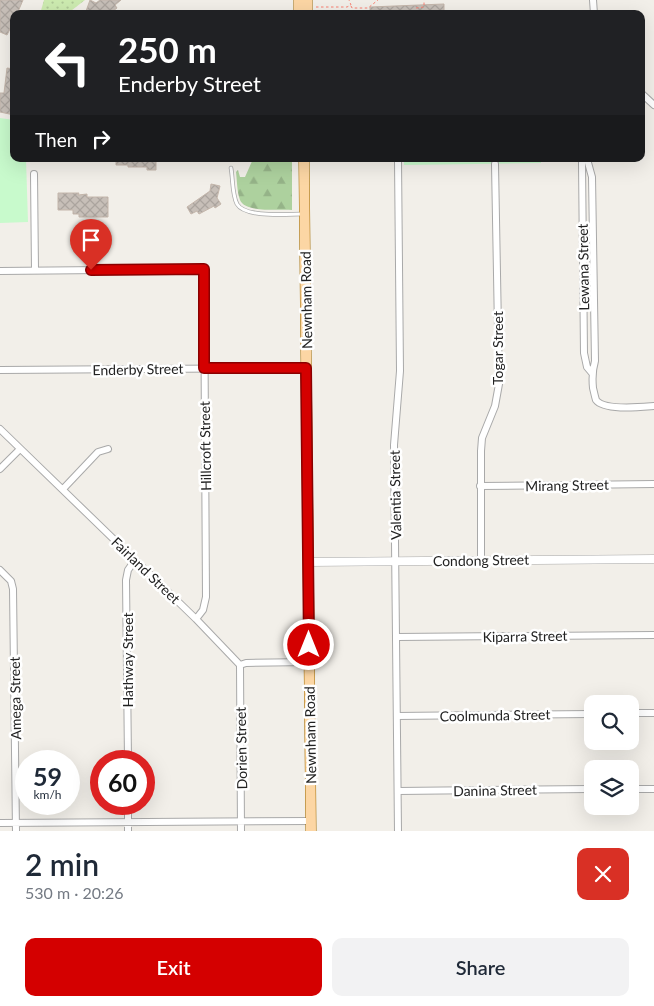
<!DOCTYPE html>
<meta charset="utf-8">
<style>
body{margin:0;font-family:Lato,sans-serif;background:#f2f2f3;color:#1f2937;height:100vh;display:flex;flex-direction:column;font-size:19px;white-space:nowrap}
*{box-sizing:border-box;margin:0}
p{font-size:16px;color:#747a83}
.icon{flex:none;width:28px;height:28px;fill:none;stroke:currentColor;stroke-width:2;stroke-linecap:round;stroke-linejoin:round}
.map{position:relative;height:831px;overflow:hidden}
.drawer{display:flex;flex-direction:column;background:#fff;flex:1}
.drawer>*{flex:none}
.banner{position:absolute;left:10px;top:10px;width:635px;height:152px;border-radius:10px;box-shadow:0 5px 20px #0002;background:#202124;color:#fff;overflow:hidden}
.controls{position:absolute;left:584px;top:695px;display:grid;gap:10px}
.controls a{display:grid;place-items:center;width:55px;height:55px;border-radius:10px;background:#fff;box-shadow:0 5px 20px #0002;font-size:25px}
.speed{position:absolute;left:15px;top:750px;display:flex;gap:10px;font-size:25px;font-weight:700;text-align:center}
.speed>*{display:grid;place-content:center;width:65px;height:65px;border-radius:50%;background:#fff;box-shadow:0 5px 20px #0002;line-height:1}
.speed small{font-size:12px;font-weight:400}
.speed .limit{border:8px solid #d22;background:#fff;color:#111}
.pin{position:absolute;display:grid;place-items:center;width:42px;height:42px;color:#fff;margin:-51px -21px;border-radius:50% 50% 50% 0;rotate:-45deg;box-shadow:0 0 5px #0007}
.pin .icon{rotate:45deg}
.me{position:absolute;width:55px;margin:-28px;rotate:0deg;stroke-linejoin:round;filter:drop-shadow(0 0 4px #0008)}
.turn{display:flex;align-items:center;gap:18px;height:105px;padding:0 25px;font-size:22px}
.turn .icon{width:65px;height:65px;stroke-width:2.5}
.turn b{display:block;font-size:35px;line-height:42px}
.then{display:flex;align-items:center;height:48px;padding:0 25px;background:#0003;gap:10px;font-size:19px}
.round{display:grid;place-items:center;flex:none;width:52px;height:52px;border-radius:10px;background:#f2f2f3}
.head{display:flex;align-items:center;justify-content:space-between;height:85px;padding:0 25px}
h1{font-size:30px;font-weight:600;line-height:38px}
.cta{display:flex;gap:10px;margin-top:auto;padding:10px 25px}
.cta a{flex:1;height:58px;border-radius:10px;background:#d40000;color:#fff;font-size:20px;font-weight:600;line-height:58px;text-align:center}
.cta a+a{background:#f2f2f3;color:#1f2937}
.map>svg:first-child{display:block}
</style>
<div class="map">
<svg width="654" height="831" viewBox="0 0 654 831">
<defs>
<pattern id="grass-dots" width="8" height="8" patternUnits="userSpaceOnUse" patternTransform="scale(1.25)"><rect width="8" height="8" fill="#cdebb0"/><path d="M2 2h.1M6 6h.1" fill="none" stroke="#b0c997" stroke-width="1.8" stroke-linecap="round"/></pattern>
<pattern id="forest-firs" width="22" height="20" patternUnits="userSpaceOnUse" patternTransform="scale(1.25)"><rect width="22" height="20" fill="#add19e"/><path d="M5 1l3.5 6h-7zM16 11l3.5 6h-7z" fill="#95b388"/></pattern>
<pattern id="building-cross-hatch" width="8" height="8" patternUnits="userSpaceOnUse" patternTransform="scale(1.25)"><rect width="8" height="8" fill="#c7bfb8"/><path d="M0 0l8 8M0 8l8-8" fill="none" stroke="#aba49e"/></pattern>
</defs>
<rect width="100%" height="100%" fill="#f2efe9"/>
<path fill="url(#grass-dots)" d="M44,0H85L67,14H40Z"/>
<path fill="url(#forest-firs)" d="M253,159H292V210C279,209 245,213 240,200C237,192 237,180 236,172L238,170L240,177H245Z"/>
<path fill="#c8facc" d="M0,118L14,120V159H26L28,222L0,223Z
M408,159H541V163L404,165V162Z"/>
<path fill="url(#building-cross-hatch)" stroke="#c4b6ab" d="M0,0H23L17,14H14V21L7,35L0,32Z
M90,0L96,3L100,0H121L115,5L117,8L109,14H85Z
M444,4V14H370V7Z
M7,68L14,69V115L0,112V93H4Z
M116,159H156V170H147V167H128V165H116Z
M211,184L220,186L217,198L221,204L215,208L214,206L199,214L197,211L191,214L187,207L210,191Z
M58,193H79L78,195L87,194V197H108V217H79V214H73V210H58Z"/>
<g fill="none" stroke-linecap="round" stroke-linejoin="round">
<defs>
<path id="service" d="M231,168C233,179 232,194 237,204C245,218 287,214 302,214"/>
<path id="minor" d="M593,0L594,14
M641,93L654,105
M583,159L582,163L584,353L587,367L592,373
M587,159L592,177L595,361C592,371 592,378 593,388C594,392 595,397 596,400C604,411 641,407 654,406
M398,160L400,371L394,445L398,831
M34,174L35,270
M0,271L204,269L206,597L203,610L196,619
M0,370L306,368
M0,429L196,619L240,665L246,663L309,662
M0,469L20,449
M480,486L654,484
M63,489L98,452L108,449
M481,560V451L482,438L495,406L499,384L495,164
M0,570L11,581L13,589L16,831
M397,637L654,635
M240,665L241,831
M630,713H654
M397,716L592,714
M128,761L126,580L128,570L135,560
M630,789H654
M398,791L592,789
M128,804V831
M0,823L311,821"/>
<path id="tertiary" d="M309,562L654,559"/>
<path id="primary" d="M299,0V14
M307,0V14
M304,159L311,831"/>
</defs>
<use href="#service" stroke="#a9a9a9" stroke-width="4.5"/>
<use href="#minor" stroke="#a9a9a9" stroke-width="8"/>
<use href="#tertiary" stroke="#a9a9a9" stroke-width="9"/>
<use href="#primary" stroke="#a06b00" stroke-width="11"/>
<path stroke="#fa8072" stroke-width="1" stroke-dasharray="2.5 2.5" stroke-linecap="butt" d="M351,6L352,8H368L378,0
M316,7H347L351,5L349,0
M416,8L424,7V0"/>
<use href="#service" stroke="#fff" stroke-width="3"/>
<use href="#minor" stroke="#fff" stroke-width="6"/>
<use href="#tertiary" stroke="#fff" stroke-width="8"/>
<use href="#primary" stroke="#fcd6a4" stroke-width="10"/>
</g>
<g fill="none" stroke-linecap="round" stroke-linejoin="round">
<defs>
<path id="route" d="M91,270L204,269V368H306L309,645"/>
</defs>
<use href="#route" stroke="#8a0000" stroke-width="12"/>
<use href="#route" stroke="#d40000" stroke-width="9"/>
</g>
<g text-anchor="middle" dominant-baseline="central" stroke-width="5" stroke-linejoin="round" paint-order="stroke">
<g font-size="14" fill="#222" stroke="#fff">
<text transform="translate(583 267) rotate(-91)">Lewana Street</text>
<text transform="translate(306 300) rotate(-91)">Newnham Road</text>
<text transform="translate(497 348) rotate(-90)">Togar Street</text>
<text transform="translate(138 369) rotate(-1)">Enderby Street</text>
<text transform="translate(205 446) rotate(-91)">Hillcroft Street</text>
<text transform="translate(567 485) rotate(-1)">Mirang Street</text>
<text transform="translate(395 495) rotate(-91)">Valentia Street</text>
<text transform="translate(481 560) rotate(-1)">Condong Street</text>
<text transform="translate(146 570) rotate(44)">Fairland Street</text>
<text transform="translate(525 636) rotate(-1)">Kiparra Street</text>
<text transform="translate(127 660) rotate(-90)">Hathway Street</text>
<text transform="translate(15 698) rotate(-91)">Amega Street</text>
<text transform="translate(495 715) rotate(-1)">Coolmunda Street</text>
<text transform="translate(310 735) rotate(-91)">Newnham Road</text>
<text transform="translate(241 748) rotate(-91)">Dorien Street</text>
<text transform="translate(495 790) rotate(-1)">Danina Street</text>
</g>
</g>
</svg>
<div class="controls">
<a><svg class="icon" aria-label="search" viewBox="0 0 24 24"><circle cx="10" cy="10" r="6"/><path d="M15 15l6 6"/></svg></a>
<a><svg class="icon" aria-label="layers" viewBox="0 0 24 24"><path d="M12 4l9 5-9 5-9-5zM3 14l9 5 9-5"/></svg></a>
</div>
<div class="speed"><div>59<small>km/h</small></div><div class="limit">60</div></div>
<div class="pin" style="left:91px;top:270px;background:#d93025"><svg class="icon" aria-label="arrive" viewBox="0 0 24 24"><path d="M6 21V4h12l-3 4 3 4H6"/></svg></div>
<svg class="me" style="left:309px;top:645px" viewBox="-20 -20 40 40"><circle r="17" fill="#d40000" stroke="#fff" stroke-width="3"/><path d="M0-11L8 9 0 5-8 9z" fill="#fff"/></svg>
<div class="banner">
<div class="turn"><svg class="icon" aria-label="left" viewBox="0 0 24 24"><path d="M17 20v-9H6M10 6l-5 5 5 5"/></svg><div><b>250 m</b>Enderby Street</div></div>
<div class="then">Then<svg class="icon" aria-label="right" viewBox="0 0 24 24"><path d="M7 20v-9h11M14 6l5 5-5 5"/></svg></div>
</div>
</div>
<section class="drawer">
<div class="head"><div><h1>2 min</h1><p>530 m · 20:26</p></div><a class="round" style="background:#d93025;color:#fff"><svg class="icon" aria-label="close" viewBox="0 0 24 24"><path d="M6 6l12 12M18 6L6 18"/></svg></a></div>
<div class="cta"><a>Exit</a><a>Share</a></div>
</section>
